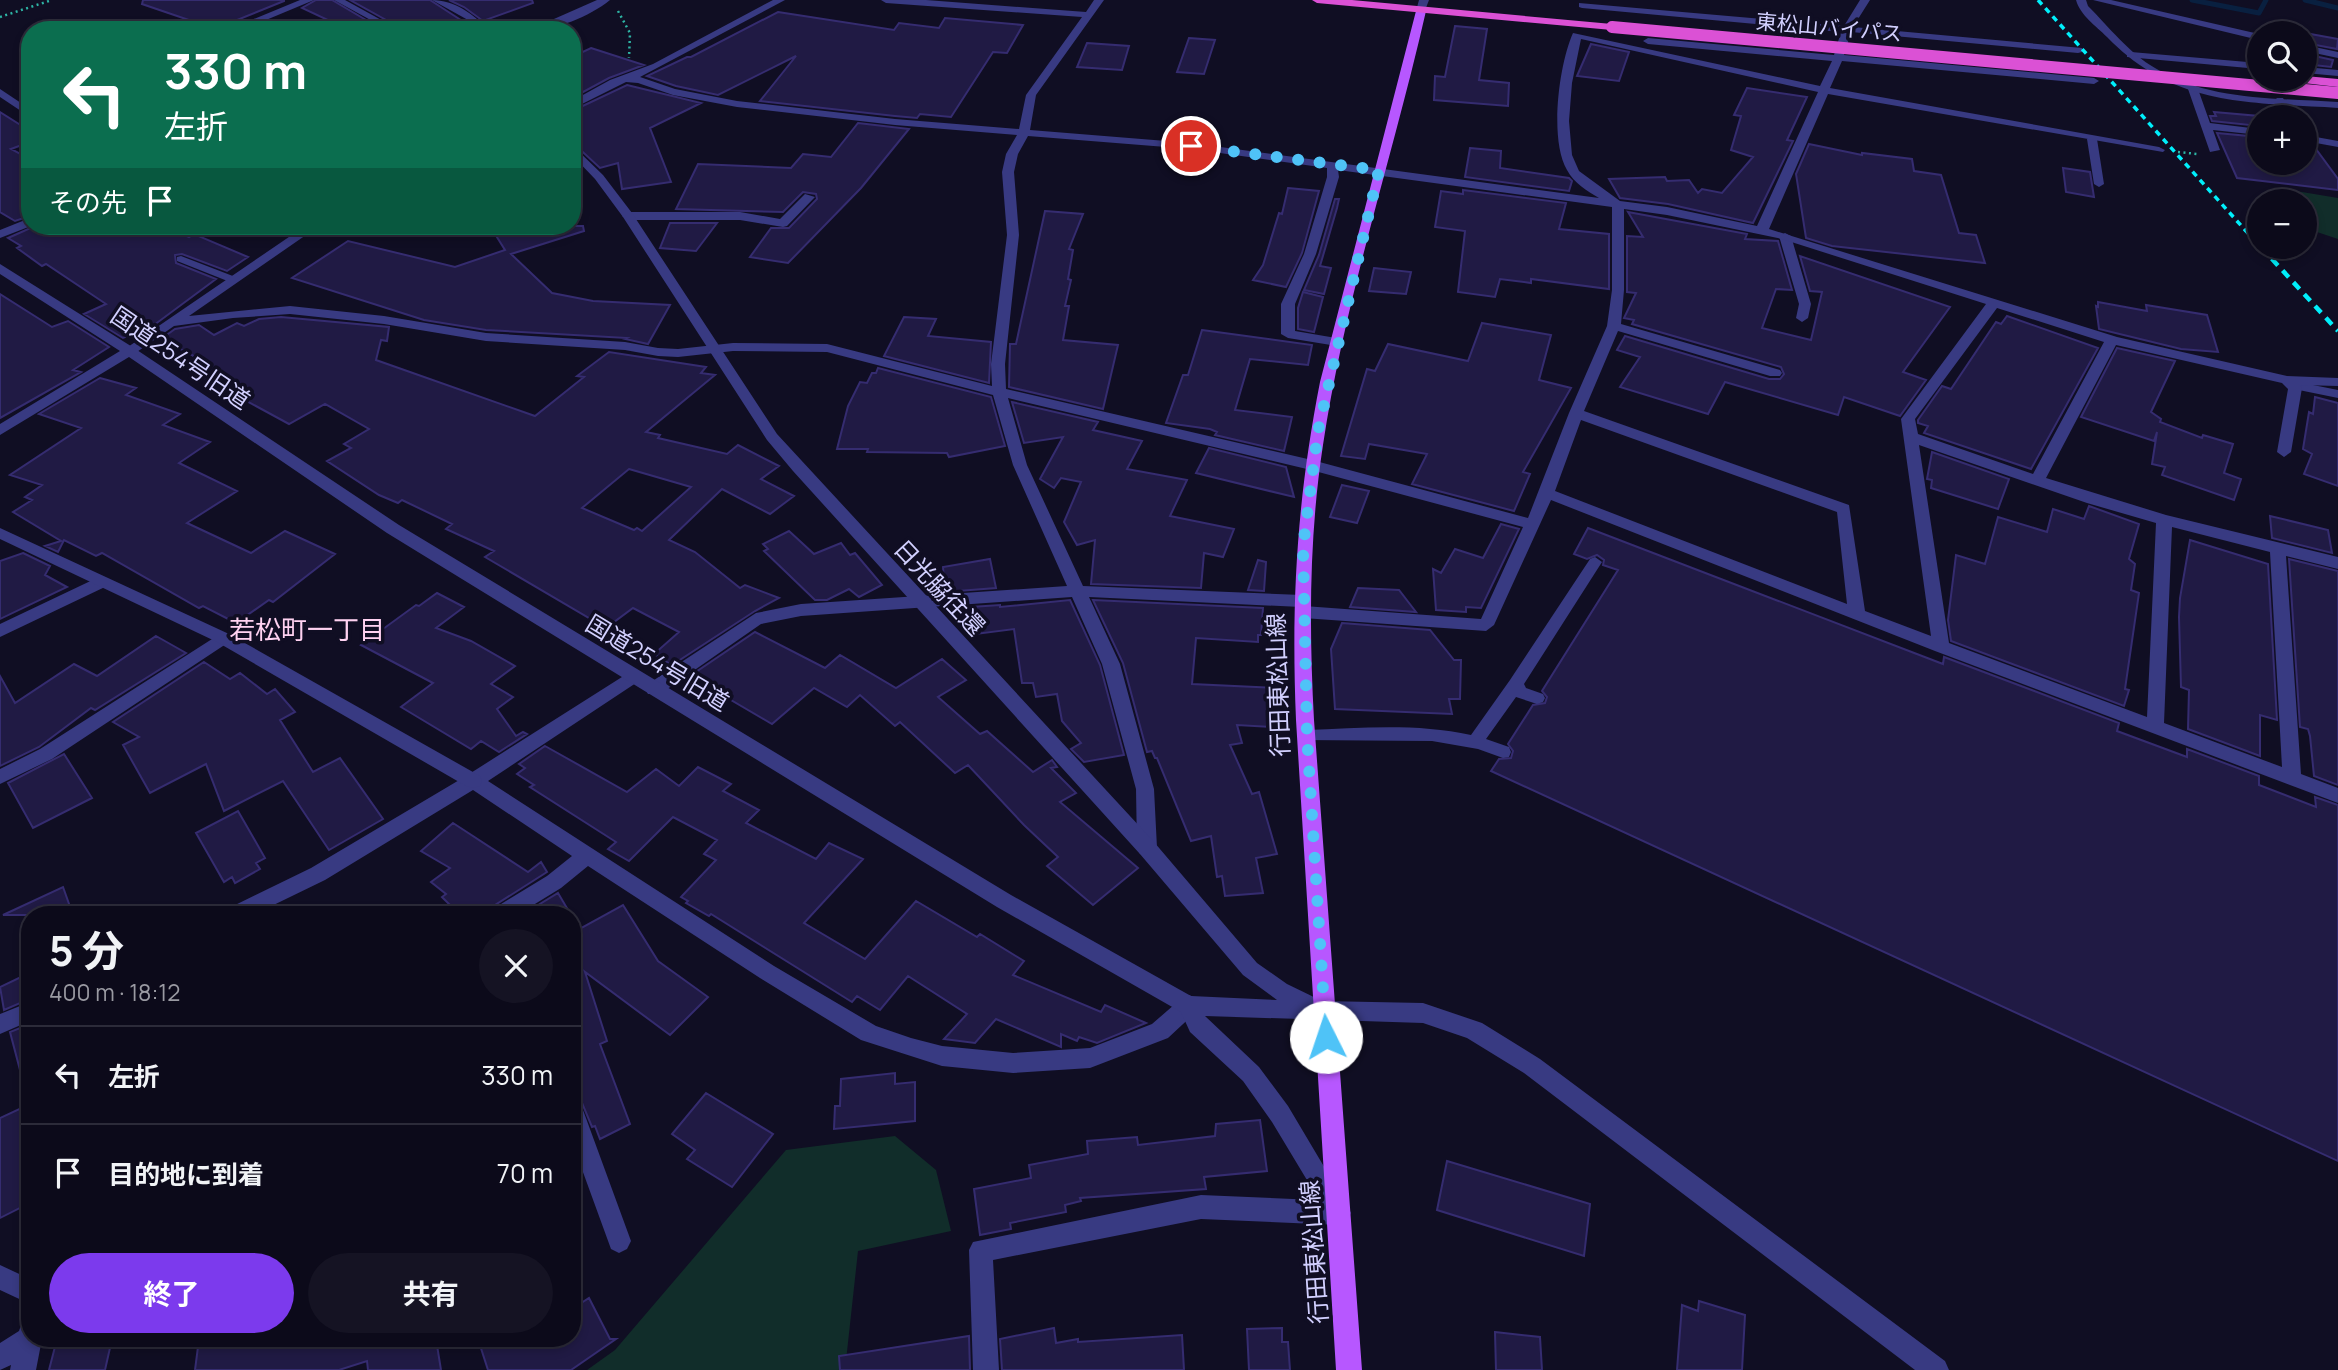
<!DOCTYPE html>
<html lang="ja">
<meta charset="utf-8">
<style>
body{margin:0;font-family:Manrope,"Noto Sans JP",sans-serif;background:#151323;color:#f1f3f6;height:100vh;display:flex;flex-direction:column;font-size:26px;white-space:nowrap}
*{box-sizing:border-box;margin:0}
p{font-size:23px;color:#9a9aa2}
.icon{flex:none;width:38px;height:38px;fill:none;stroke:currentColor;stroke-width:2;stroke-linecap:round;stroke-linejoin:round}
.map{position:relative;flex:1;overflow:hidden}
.sheet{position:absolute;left:21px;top:906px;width:560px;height:441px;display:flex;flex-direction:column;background:#0c0a1a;border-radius:28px;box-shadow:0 4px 10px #0003,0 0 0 2px #2c2b39}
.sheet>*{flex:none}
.banner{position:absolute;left:21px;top:21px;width:560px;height:214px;border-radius:28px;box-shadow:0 4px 10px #0003,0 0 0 2px #2c2b39;background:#0b6e4f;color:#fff;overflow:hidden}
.controls{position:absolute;left:2247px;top:21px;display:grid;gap:14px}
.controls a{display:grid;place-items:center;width:70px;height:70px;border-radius:50%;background:#0c0a1a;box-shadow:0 4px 10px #0003,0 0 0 2px #2c2b39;font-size:35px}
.pin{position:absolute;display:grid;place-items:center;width:60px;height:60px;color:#fff;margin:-30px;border:4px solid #fff;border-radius:50%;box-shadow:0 2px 7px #0007}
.me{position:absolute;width:77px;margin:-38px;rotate:356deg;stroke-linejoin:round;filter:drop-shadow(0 0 5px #0008)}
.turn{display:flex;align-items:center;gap:24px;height:147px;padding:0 28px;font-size:32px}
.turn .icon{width:91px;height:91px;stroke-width:2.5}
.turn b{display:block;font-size:49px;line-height:60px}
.then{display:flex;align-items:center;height:66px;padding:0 28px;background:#0003;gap:14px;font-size:26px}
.round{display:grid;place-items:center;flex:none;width:74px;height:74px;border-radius:37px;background:#151323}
.summary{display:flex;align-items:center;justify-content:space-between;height:119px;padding:0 28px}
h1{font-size:42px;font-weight:700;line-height:52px}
.action{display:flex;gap:14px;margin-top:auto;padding:14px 28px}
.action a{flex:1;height:80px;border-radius:42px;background:#7c3aed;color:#fff;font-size:28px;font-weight:700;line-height:80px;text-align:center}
.action a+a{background:#151323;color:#f1f3f6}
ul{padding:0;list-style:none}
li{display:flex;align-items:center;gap:21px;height:98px;padding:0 28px;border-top:2px solid #2c2b39}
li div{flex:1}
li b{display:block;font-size:26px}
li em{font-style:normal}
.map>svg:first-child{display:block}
</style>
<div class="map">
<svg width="2338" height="1370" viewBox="0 0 2338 1370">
<rect width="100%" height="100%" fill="#100e23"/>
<path fill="#112d2a" d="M2290,190L2338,198V239L2305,228V201H2287Z
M895,1136L936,1170L951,1231L858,1251L845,1370H587L615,1350L786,1150Z"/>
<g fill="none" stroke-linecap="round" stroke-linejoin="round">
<path stroke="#092040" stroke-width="5" d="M2192,0L2259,13L2266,0
M2305,0L2338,8"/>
</g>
<path fill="#201a44" stroke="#352c70" stroke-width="2" fill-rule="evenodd" d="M143,0H284V1L215,29L142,4Z
M316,0H332L383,30H349L302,8Z
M350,0H430L470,26L460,30H394L395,25Z
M449,0H532L533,3L483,21L464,7Z
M778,12L894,30L899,23L939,28L945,18L1023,25L1007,53L993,52L951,117L920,114L917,118L895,116L760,101L796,56L718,95L676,86L647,76L687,57H691Z
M1455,26L1487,29L1479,80L1509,83L1508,106L1434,100L1435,76L1445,77Z
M2305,33L2338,39L2337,49L2305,43Z
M1189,38L1215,40L1204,74L1177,72Z
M1087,43L1129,46L1122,70L1077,67Z
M1591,44L1629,52L1619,81L1577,76Z
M591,48L644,65L609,78L572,98V57Z
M2305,54L2333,60L2331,67L2305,64Z
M627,85L701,103L650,128L671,182L622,189L618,163L600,168L572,142V111Z
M1747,88L1807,97L1787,140L1793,141L1753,223L1668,204L1620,198L1609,179L1665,177L1667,181L1689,180L1698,193L1702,189L1722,193L1753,157L1731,150L1741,116L1734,115Z
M0,112L30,131V142L11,149L30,159V216L15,221L0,212Z
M2214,112L2259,116V126L2212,121L2210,116H2216Z
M858,123L909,129L861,188L788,263L750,257L771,228H789L817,199L816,194L803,192L783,212L676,209L698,164L791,168L803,154L831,157Z
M2217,133L2259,137V163H2305V144L2313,145L2338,179V190L2237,178Z
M1809,144L1862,155V153L1912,159L1914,171L1941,175L1959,233L1976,235L1985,263L1832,246L1806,238L1796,174Z
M1470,148L1501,151L1500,168L1569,178L1572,181L1569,191L1465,177Z
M2063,168L2090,172L2094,197L2066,192Z
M1288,188L1319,191L1302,253L1286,287L1253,280L1263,265L1279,213L1282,214Z
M1463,190L1566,203L1559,229L1609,234V289L1531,279V283L1500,279L1495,297L1458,292L1465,231L1435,227L1441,191L1463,194Z
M1335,199H1339L1337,208L1320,266L1331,268L1324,294L1304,290L1319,255Z
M1045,211L1083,214L1069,249L1073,250L1068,279L1071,280L1065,306H1069L1063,340L1118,345L1103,409L1009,387L1010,344H1016Z
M1628,212L1747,234L1745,239L1778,241L1792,290L1776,289L1762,328L1811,340L1822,292L1810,291L1800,256L1950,307L1903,372L1926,380L1900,416L1844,397L1838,415L1725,382L1708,414L1620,387L1640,357L1617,350L1625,336L1769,379H1780L1784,374L1781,367L1632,324L1634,320L1624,318L1636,293L1627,292V236L1643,237Z
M670,223H717L696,251L660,248Z
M35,226H154L171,234L176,231L189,237L194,234L248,257L227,271L182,254L175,255L176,263L216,279L146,331L143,330L123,338L84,314L106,304L46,264L42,266L17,248L21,246L8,238Z
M490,226H583L584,231L511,254L552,293L593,301L670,305L648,344L625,339L627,338L486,330L424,320L292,278L348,241L455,267L505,250Z
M1374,268L1411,272L1406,294L1369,291Z
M1303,292L1323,297L1314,332L1298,329V308Z
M0,294L52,327L68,321L109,347L73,370L81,372L0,418Z
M2098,302L2147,311L2146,305L2207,315L2218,352L2181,349L2099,329L2096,306L2098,307Z
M2007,316L2098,348L2031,469L1924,433L1928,426L1918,423V420L1942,386L1951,389L1996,322L2001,324Z
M281,317L389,327L387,341L381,340L376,360L535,416L584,377L577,376L609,352L706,367L701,373L715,375L646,432L660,435L658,438L727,454L738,445L779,466L761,479L794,496L770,514L722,489L669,540L695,552L740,588L745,585L779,598L755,611L672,665L654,654L679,632L633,608L606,628L485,557L494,551L446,529L452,524L402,500L398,503L379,495L327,461L351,448L344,444L369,429L325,404L289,424L195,373L211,365L161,339L175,329L199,325L214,335L237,323L244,326L259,319ZM629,469L691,487L642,531L637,528L634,530L582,508Z
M904,317L936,319L928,336L991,342L989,383L884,356Z
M1482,323L1551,335L1539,380L1571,388L1523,472L1530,474L1514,511L1412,484L1427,454L1369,444L1365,459L1341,456L1367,369L1375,371L1388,344L1468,361Z
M1202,330L1312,345L1308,365L1250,359L1235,410L1292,417L1284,451L1215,435L1217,432L1210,429L1166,423L1183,375H1188Z
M2117,348L2175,361L2151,412L2161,419L2160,422L2202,438L2203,435L2233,444L2224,473L2241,479L2234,500L2162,475L2165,467L2152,464L2157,432L2154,441L2081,417Z
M878,368L991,397L1005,446L949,457L947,453L867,452L868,449H837L848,406L860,382L867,383L872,373H876Z
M100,378L136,388L126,395L180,414L163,425L210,442L179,463L237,491L187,523L251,553L285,531L335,554L273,602L269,600L236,623L203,606L199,608L102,553L96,556L64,540L58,552L45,546L61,541L13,512L32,500L25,497L42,485L10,475L81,428L39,414Z
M2315,397L2338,403V486L2304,474L2312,454L2303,449L2309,412L2313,414Z
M1012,402L1098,422L1093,430L1142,441L1127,469L1187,480L1170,516L1234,529L1223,557L1204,553L1201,588L1091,584L1095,540L1077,545L1064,522L1081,482L1061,478L1054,488L1040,479L1063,437L1024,443Z
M1209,448L1286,467L1294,497L1196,473Z
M1932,452L2009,479L1998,509L1931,488L1932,480L1927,479Z
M1342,485L1369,491L1357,523L1330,517Z
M2089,506L2139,524L2129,559L2135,564L2131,590L2139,593L2125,689L2129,690L2124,706L1951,641L1948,620L1956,555L1985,564L1998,517L2047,532L2053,509L2084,519Z
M2270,516L2328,530L2332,553L2272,538Z
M1501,524L1519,529L1481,608L1466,607V612L1436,610L1433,569L1441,573L1455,549L1483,558Z
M1588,528L1943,664L1944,657L2119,723L2117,731L2187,757V749L2259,776V785L2316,807L2315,797L2338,805V1161L1491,771L1499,759L1511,758L1513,751L1508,744L1533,705L1545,703L1547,697L1542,691L1618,570L1603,565L1604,560L1597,555L1587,559L1574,554Z
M789,531L814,554L841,543L850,555L855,553L882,585L859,597L849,589L827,600H815L764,551L768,549L763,544Z
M2190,540L2268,564L2277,720L2260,715V756L2188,729L2189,690L2181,687L2179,617L2180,598Z
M23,553L50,566L45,575L67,587L0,619V561Z
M990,559L996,588L945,592L943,567Z
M2289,559L2338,571V785L2314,776L2310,736L2308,729L2300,727Z
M1258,560L1266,562L1264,591L1248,590Z
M1358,588L1399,590L1416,612L1350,607Z
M437,593L464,607L436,628L471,641L515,666L491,684L513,697L497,709L516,736L523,732L527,734L499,752L481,741L471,749L401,707L433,683L361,645L416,605L419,606Z
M1070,600L1100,665L1124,755L1084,762L1071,749L1081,743L1062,721L1057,694L1036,697L1033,683H1022L1014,629L976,634L971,607L1000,605V607Z
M1093,600L1263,608L1261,635H1258V642L1196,638L1192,684L1275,688L1273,727L1237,725L1242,743L1230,745L1252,794L1259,792L1277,854L1256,858L1263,893L1225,896L1222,876L1217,877L1211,836L1191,841L1157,758H1155L1152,751L1147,752L1123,663Z
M1342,623L1430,630L1454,660H1461L1460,699H1449L1452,714L1335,709L1331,649Z
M755,632L825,668L840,655L896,688L942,659L966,680L938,697L980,734L987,731L1033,772L1052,760L1057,767L1051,768L1076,793L1060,802L1138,868L1093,905L1047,866L1058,857L1024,825L968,765L955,773L900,722L895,726L860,695L847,707L814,688L772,724L690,676Z
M156,636L186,653L95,710L91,708L39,747L0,766V676L15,703L74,664L97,676Z
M204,662L230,679L240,673L267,694L275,689L295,712L280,720L313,772L340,758L383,819L329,850L283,781L224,811L206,764L150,793L123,745L139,737L113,722Z
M545,746L627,792L656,769L679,786L698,767L731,784L723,791L759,810L746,823L816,859L829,843L863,859L804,923L865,959L916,901L977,937L980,934L1024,961L1013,975L1101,1012L1105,1005L1146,1023L1097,1043L1079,1037L1077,1041L1061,1034V1047L996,1019L975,1043L944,1039L967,1014L908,976L880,1010L857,996L852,1002L711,914L709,916L686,903L688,901L681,897L716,860L704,854L717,840L673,817L629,861L608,849L616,842L530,787L534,785L517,774L525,768L519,764Z
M64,754L92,798L33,828L8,783Z
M238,811L265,858L256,863L260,869L235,883L232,877L224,882L196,833Z
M453,823L528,872L541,862L547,872L492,907L487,915H460L442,897L446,894L431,882L450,868L421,851Z
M63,887L73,915H3Z
M558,893L571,915H522Z
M623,905L658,961L708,997L670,1035L585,972L607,1041L600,1044L630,1124L600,1139L595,1126L592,1127L572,1079V933Z
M21,977L25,1001L4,1010L0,987Z
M30,1024V1067L20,1070L10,1032Z
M895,1073V1084L915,1082V1121L834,1129L835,1106H840L841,1079Z
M706,1093L773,1134L732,1187L687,1159L695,1150L672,1134Z
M30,1104V1203L0,1218V1118Z
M1260,1120L1267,1171L1204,1177L1206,1189L1080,1198L1081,1201L1065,1205L1066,1212L1010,1223L1011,1229L980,1235L974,1189L1031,1178L1029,1165L1088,1154L1087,1141L1137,1137L1138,1145L1215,1136L1216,1124Z
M1447,1161L1590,1204L1584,1256L1437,1210Z
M589,1298L610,1339H616L571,1370H488L478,1339H572V1309Z
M1699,1301L1745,1315L1742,1370H1677L1682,1305L1698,1311Z
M1054,1328L1056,1343L1078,1339V1342L1182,1335L1184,1370H1002L1000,1339Z
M1282,1328V1342H1288L1290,1370H1249L1247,1329Z
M1495,1332L1540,1337L1542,1370H1496Z
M969,1336L970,1370H840L839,1356Z
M57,1339H112L105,1370H49Z
M199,1339H436L441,1370H368L367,1361L339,1370H195Z"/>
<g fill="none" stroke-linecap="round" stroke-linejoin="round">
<path stroke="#2eb5a5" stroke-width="2.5" stroke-dasharray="2 3.5" stroke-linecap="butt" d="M618,11L630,33L629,58
M0,17L52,0
M2178,152L2197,154"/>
<path fill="#383a82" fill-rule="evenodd" d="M334,0H345L394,27L387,29Z
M2277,98H2283L2293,117H2283L2275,100Z
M2092,136L2097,139L2104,184L2099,187L2094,184L2087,139Z
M1785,233L1791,236L1811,304L1808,318L1802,322L1796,318L1799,304L1779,236Z
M181,256L238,278L240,280L234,283L230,282L177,261V257Z
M2293,381L2338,390V398L2289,388V382Z
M1595,557L1602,562L1524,684L1526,688L1543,694L1545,698L1543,702L1537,704L1516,697L1486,739L1509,747L1511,752L1509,757L1503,758L1478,749L1432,741L1300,740L1298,736L1300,732L1306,730C1361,728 1417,723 1471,735L1510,680L1590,559Z"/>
<path fill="#383a82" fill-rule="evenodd" d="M300,0H314L242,30H227Z
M597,0H610C589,17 556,30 529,30Z
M773,0H785L640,77L675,89L737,101L895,119L1019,129L1026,95L1082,17L886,3L881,0H926L1086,12L1094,0H1104L1036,95L1030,130L1191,143L1599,198C1587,191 1574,183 1567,170C1549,140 1559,64 1573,33L1820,86L1832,61L1648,44L1643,41L1648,38L1834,55L1841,32L1582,8L1579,7V3L1844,26L1860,0H1870L1853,27L2082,48V52L2078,53L1851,32L1844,55L2094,78L2099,81L2094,84L1842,61L1830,88L2159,147L2165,150L2163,152L1828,94L1769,229L2117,337L2287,376L2338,378V386L2300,385L2302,388L2291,452L2284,457L2277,452L2288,389L2282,383L2116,345L2046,478L2166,515L2338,557V569L2286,556L2301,774L2338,788V803L1935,651L1551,500L1494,625L1486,631L1303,618L1295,612L1301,607L1089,597L1120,664L1154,789L1157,848L1154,854L1147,856L1140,854L1137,848L1136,789L1102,664L1072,597L801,616L761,624L660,694H648L645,689L648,684L756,613L801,604L1067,586L1013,465L993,395L827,352L733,351L678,357L658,356L625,350L486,341L384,324L290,314L233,318L174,326L134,354L129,355L122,351L305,226H319L189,316L290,306L384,316L486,333L625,342L658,348L678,349L733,343L827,344L992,386L991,364L1007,235L1002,172L1006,154L1017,135L895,125L737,107L673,95L638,83L626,82L572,109V101L610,80L653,64ZM1581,39L1818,92L1757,226L1667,207L1620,201L1579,171L1572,155L1569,121L1572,83ZM1028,136L1191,149L1327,168V177L1304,254L1281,304V334L1288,338L1337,346L1344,342L1342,339L1295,331V304L1316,254L1339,177L1338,170L1612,207V290L1607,326L1569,413L1528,518L1312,460L1006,389L1005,364L1019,235L1014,172L1018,154ZM1624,209L1667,215L1782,239L1986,304L1901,419L1931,636L1865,611L1849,505L1584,411L1618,331L1770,376H1780L1782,373L1780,370L1621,324L1624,290ZM1997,308L2104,342L2033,474L1918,434L1915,419ZM1008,398L1311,470L1523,527L1481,619L1304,606L1310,601L1302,595L1083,586L1027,465ZM1581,420L1837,512L1847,604L1555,491ZM1919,445L2087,503L2156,523L2147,717L1949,643ZM2172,527L2270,552L2282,767L2164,723Z
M2093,0H2111L2259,34V40Z
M2305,45L2338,52V58L2305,51Z
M2131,52L2259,63V69L2127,57V53Z
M2305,67L2338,70V76L2305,73Z
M2189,87L2198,89L2210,123L2259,129V135L2213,130L2220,150L2210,152L2188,89Z
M0,89L30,109V117L0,97Z
M2305,135L2338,141V147L2305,141Z
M805,194L815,197L787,226L783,227L740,220H628L622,216L628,212H740L780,219Z
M30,218L31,226L0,238V230Z
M101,576L109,582L107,586L0,637V624Z
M223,632L231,638L229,642L52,759L0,784V769L40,749Z
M633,670L639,671L642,676L639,681L488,781L774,966L876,1026L911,1038L942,1046L1013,1053L1090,1048L1152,1024L1182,998L1189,995L1196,998L1200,1005L1196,1012L1168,1038L1090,1068L1013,1073L942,1066L861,1040L760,978L588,866L561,888L517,915H490L493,909L547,876L572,856L473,790L325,880L253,915H224L227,909L311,868L466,776Z
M30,1002V1021L0,1034V1014Z
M572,1099L580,1102L583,1110L631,1241L627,1249L619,1253L611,1249L572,1142Z
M1201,1195L1339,1201L1347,1205L1351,1213L1347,1221L1339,1225L1201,1219L993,1260L999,1370H973L969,1250L973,1242Z
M0,1265L30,1279V1304L0,1290Z
M30,1322V1339H42L36,1370H10L11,1365L0,1370V1343L19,1331L21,1325Z"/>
<path fill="#383a82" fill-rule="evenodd" d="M432,0C454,0 474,14 488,30H477L468,20Z
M1419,0H1429L1424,13L1416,11Z
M2076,0H2086L2088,6C2109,27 2129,53 2155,68C2208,101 2277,98 2338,102V108C2247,102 2175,107 2107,37C2096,26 2080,15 2076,0Z
M572,145L603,175L632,213L777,434L1154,842L1257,963L1287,984L1322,1001L1423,1003L1482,1023L1540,1059L1945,1361L1949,1370H1915L1524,1073L1467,1038L1423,1023L1205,1016L1259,1067L1288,1106L1348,1207L1344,1215L1336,1219L1328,1215L1272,1122L1243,1081L1190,1032L1181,1012L997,907L387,533L129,357L0,435V424L120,351L0,274V264L134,348L399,525L1011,895L1191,996L1277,1000L1243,975L1140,854L793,471L767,440L623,217L595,179L572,155Z
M0,528L229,634L480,776L482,781L480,786L473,788L466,786L217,642L0,539Z"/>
<path fill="#b757ff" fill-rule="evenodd" d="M1421,8L1426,11C1393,156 1345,298 1323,445C1309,536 1309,628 1314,720L1362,1370H1336L1296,720C1291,600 1297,500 1320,382L1416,11Z"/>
<path fill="#db51d5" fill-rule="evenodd" d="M1312,0H1352L1612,24L1617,27L1612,30L1317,3Z
M2305,76L2338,79V87L2295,82L2289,79H2305Z"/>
<path stroke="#00effb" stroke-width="3.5" stroke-dasharray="6 5" stroke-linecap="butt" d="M2038,0L2246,231"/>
<path stroke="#00effb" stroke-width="4.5" stroke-dasharray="9 7" stroke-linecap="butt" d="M2245,229L2259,245
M2261,247L2338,331"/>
<path stroke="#db51d5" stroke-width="12" d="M1612,27L2338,93"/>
</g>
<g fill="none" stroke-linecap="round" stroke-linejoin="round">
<path stroke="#4fc3f7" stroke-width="12" stroke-dasharray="0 21.6" d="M1191,146L1379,170L1318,431L1303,547L1307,736L1326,1037"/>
</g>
<g text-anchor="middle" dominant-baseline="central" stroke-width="7" stroke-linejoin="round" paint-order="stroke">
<g font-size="21" fill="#d2d0ff" stroke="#100e23">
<text transform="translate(1829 27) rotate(5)">東松山バイパス</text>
</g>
<g font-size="24" fill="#d2d0ff" stroke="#100e23">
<text transform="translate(181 357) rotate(34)">国道254号旧道</text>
<text transform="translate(940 587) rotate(47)">日光脇往還</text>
<text transform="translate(658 662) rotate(31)">国道254号旧道</text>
<text transform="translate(1277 685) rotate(-92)">行田東松山線</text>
<text transform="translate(1313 1252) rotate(-94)">行田東松山線</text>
</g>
<g font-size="26" fill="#ffd2f1" stroke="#100e23">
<text x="307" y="629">若松町一丁目</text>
</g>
</g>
</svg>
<div class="controls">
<a><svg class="icon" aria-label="search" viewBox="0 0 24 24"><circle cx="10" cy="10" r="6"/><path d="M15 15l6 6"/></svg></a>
<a>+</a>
<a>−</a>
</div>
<div class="pin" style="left:1191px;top:146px;background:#d93025"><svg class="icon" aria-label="arrive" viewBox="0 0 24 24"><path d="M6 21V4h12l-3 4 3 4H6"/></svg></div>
<svg class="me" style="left:1326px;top:1037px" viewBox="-20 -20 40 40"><circle r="19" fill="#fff"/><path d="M0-13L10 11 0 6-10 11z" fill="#4fc3f7"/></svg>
<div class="banner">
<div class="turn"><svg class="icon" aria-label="left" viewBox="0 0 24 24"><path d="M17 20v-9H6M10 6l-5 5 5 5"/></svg><div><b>330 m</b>左折</div></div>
<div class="then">その先<svg class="icon" aria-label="arrive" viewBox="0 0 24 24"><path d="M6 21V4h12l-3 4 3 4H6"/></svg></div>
</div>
<section class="sheet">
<div class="summary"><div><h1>5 分</h1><p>400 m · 18:12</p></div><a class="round"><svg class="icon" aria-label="close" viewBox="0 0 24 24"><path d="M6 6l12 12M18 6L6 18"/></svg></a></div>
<ul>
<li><svg class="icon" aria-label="left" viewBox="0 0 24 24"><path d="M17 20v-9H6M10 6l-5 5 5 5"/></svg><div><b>左折</b></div><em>330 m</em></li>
<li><svg class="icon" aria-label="arrive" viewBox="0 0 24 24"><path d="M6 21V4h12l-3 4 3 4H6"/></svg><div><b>目的地に到着</b></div><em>70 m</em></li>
</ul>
<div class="action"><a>終了</a><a>共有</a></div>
</section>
</div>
